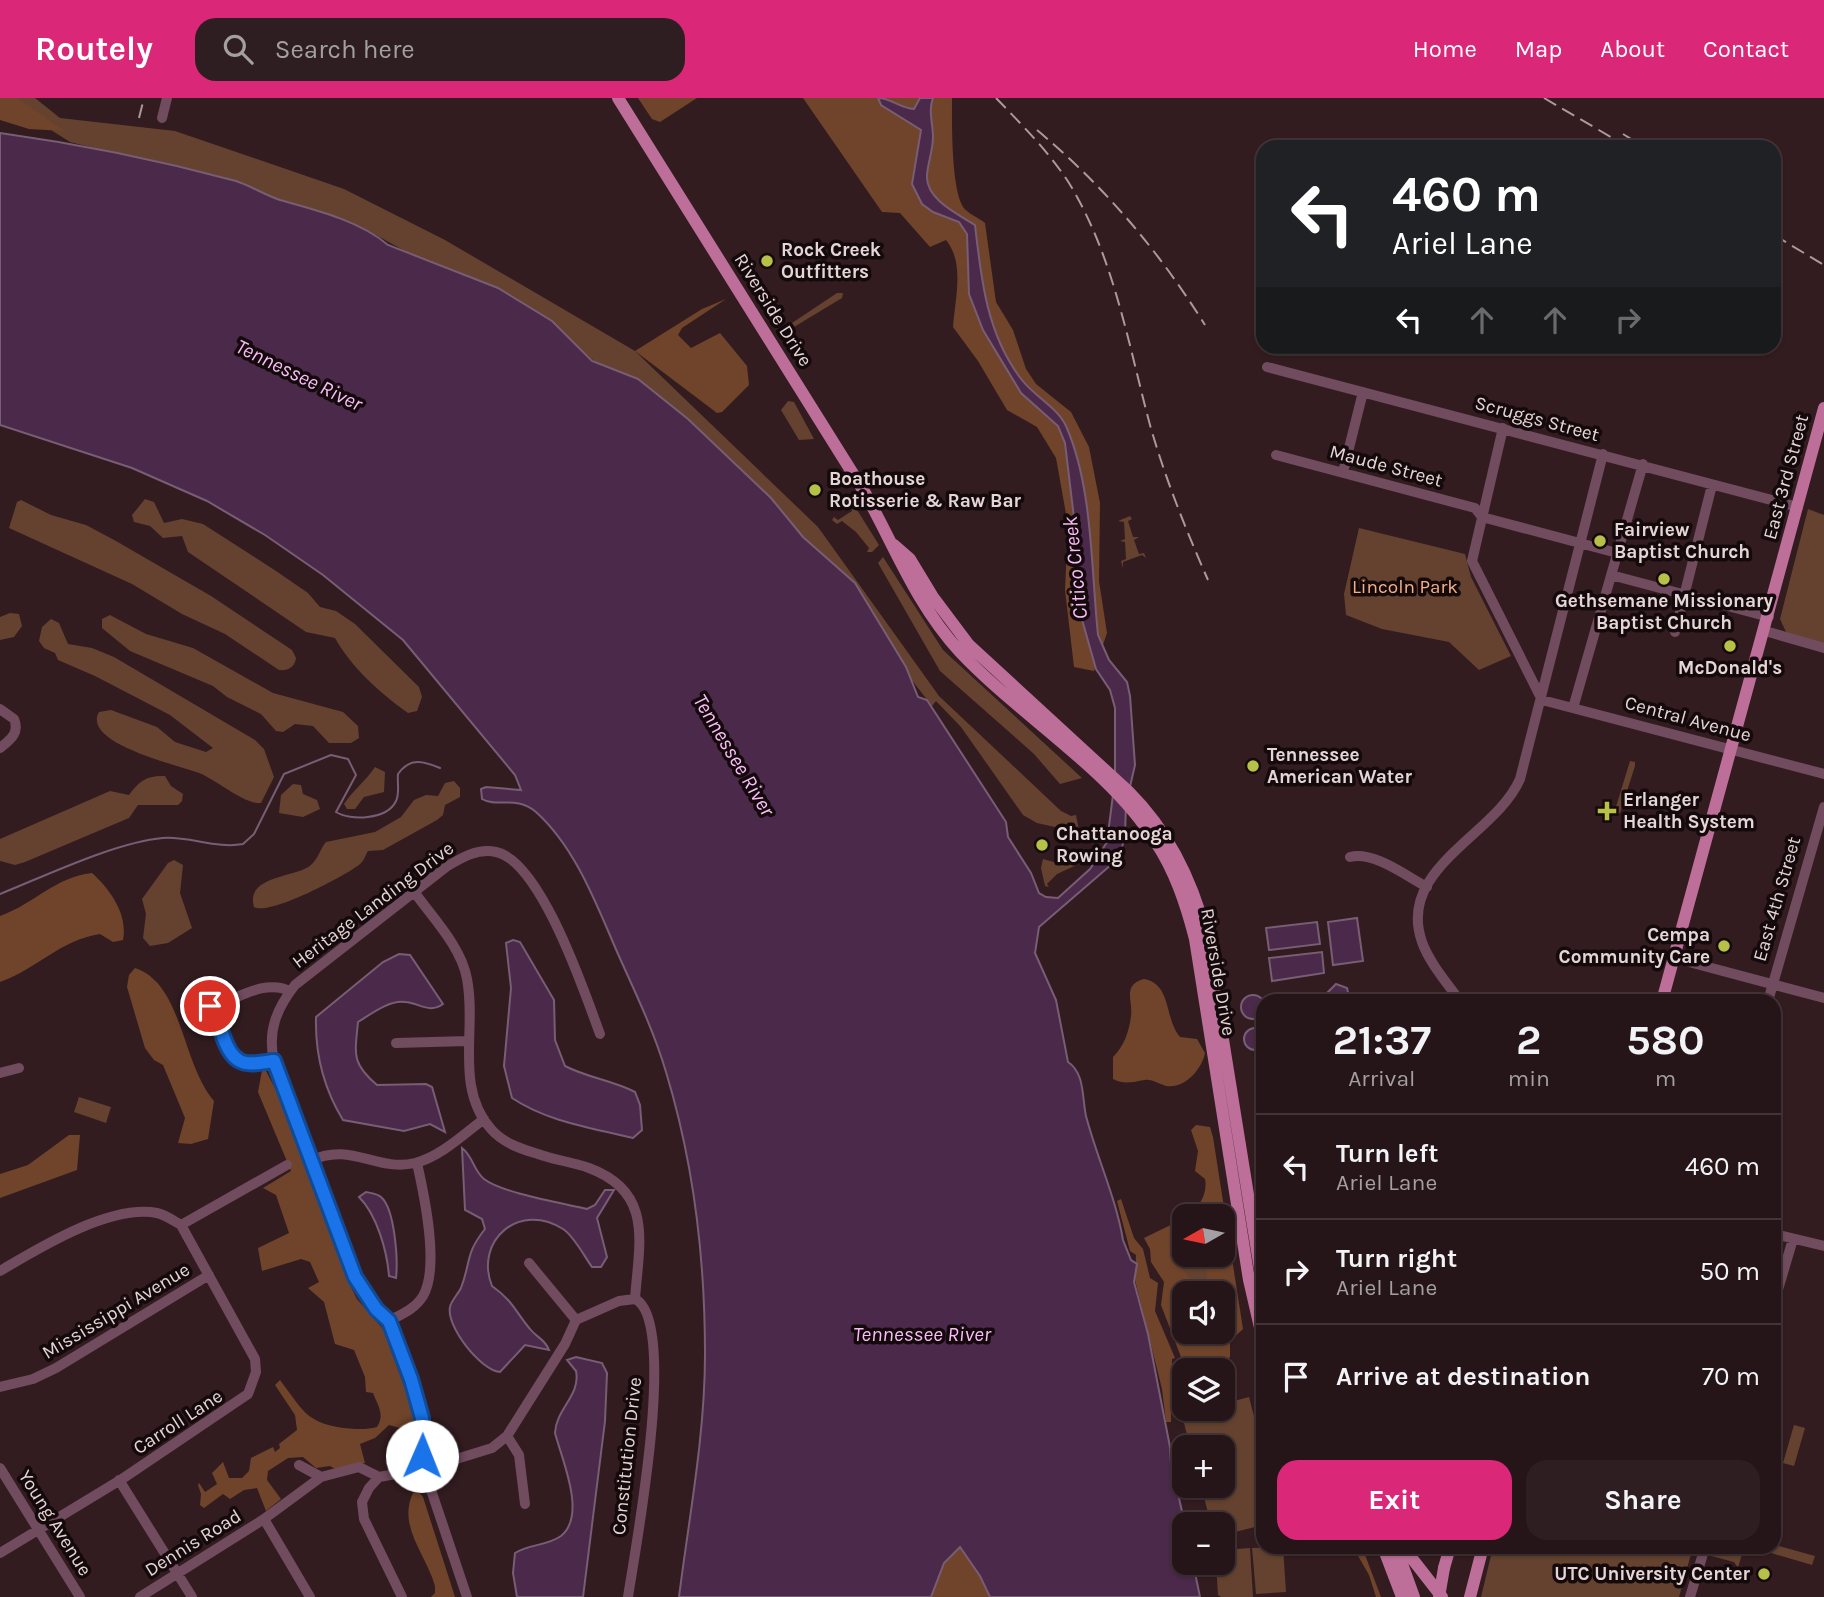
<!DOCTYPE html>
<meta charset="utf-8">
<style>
body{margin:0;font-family:Karla,sans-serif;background:#2e1e21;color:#f1f3f6;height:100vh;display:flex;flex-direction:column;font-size:26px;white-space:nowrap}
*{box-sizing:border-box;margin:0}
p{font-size:23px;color:#a49fa2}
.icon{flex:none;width:38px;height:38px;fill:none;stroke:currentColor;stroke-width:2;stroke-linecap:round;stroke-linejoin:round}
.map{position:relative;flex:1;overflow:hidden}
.side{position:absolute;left:1256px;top:896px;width:525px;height:560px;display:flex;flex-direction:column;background:#261518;border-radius:21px;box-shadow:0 2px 5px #0004,0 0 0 2px #423437}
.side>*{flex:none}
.hud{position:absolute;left:1256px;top:42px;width:525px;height:214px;border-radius:21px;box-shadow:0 2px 5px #0004,0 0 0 2px #423437;background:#202124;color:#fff;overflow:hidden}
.needle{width:46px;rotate:261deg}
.buttons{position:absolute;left:1172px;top:1106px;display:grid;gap:14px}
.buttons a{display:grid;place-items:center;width:63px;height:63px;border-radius:14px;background:#261518;box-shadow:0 2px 5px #0004,0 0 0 2px #423437;font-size:35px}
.pin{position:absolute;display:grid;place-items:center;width:60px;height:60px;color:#fff;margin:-30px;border:4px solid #fff;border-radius:50%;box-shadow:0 2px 7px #0007}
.me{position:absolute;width:77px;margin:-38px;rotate:1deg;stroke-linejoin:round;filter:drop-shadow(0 0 5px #0008)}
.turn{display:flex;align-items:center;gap:24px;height:147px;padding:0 21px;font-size:32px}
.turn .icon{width:91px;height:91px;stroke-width:2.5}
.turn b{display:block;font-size:49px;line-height:60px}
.lanes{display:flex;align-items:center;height:66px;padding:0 21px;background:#0003;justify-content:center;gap:35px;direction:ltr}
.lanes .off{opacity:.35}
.eta{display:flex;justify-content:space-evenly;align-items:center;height:119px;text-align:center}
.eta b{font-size:42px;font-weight:700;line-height:49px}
.primary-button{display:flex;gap:14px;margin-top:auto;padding:14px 21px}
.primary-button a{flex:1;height:80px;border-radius:21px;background:#db2777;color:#fff;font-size:28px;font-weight:700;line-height:80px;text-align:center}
.primary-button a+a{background:#2e1e21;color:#f1f3f6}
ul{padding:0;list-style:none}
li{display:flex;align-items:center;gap:21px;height:105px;padding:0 21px;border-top:2px solid #423437}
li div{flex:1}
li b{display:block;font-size:26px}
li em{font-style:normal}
header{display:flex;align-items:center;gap:42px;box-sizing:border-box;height:98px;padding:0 35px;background:#db2777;color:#fff}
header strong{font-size:33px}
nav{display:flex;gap:38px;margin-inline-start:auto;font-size:24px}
.search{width:490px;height:63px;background:#2e1e21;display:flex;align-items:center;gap:18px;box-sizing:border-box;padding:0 24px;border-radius:21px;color:#a49fa2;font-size:26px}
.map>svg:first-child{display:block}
</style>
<header>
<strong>Routely</strong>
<div class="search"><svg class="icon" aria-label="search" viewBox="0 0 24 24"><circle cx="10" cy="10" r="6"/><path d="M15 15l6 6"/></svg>Search here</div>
<nav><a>Home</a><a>Map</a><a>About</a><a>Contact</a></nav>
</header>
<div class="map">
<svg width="1824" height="1499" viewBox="0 0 1824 1499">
<rect width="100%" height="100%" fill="#321c20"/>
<path fill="#64422f" d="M0,0H35L60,20L175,33L344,91L445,142L635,253L818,429L939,598L1061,713L1071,718L1076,717L1079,732L1075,736L1057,733L1055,729L1037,725L1023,717L961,629L936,603L932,608L788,423L576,248L376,137L170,69L70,44Z
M837,195H843L842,200L794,229L777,235Z
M788,303L794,304L814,341L799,342L781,312Z
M145,401L154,404L164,425L182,421L203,426L276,473L308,495L320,509L336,513L355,526L419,589L422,599L417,613L408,615C381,596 351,569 335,540L306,534L188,454L182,438L163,440L150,428L134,424L132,417Z
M21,402L51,417L86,427L116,443L211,498L292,552L296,560C295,569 288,573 279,572L225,536L182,516L132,486L9,430L17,404Z
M854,407L879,447L872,454H867L869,450L856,434L842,423L837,426L832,422L834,419L838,422L852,413L851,409Z
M1808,411L1824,417V547L1787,536L1780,521Z
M1130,418L1132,421L1128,423L1133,439H1139L1134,442L1139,456L1144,455L1146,460L1142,457L1123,464V470L1121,463L1126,461L1125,444L1120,443L1125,441L1124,424L1118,423Z
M1359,430L1465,456L1471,479L1511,558L1479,572L1449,544L1382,531L1346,517L1344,496Z
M883,459L943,552L1082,680L1060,686L1034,656L940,573L878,465Z
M10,515L19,516L22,528L14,539L0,542V519Z
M110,517L146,536L193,550L273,595L343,614L358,628L359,640L351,645H329L313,628L295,626L283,634L276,633L261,616L227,599L213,588L130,553L102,530V521Z
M51,521L59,525L68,546L92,550L114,559L255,642L264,651L274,679L261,705C245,707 217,682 199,675C178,667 81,645 99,614L111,612L157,629L175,644L206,654L213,650L170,617L95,578L58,562L55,555L44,550L39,543L42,529Z
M1630,663L1635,664V668L1620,715L1617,717L1615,712Z
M375,669L385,674L384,694L364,699L355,711H347L344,706C354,691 365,684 375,669Z
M165,678L171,688L183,696L182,703L178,707H138L129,720L25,764L15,767L0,763V741L110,693L129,697C139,683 147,677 165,678Z
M454,683L460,690V699L445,707L443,717L437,722L383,752L368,753C365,758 364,763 359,767C344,778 270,818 254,809C245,777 296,780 311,767C318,761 320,751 326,744L375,734L401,719L414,702L426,697L438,698L445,685Z
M293,686L301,687L303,696L317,702L320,711L303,719L279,715L281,697Z
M1080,758L1081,765L1057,776L1047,786L1049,789L1045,788L1041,770L1043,761L1057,765Z
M174,762L183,767L180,795L192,830L168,845L150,848L143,840L146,816L142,801L168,765Z
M79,999L111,1009L106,1025L74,1014Z
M1185,1140V1157H1207V1184L1203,1192C1188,1189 1176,1161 1178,1147Z
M1249,1299L1263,1353V1427L1223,1437V1426H1211L1201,1388H1223V1349H1190L1182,1317L1206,1311H1223V1306Z
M1794,1327L1805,1330L1794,1368L1783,1365Z
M1775,1447L1815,1458L1812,1467L1771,1455Z
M1283,1449L1286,1494L1256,1496L1252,1450Z
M1493,1449H1693L1679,1499H1481Z
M1714,1449H1766L1763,1458L1743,1452L1738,1470L1734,1464L1711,1458Z
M1250,1450L1253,1499H1221L1218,1497L1216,1465H1223V1452Z"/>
<path fill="#6f442a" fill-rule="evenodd" d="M0,0H18L64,33L29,31L0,22Z
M638,0H697L660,24L652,21Z
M803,0H952C952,24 951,89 963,109C967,115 979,120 985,125L996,204L1013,232L1026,271L1036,286L1071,314L1089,349L1100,405L1099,483L1107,535L1094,573L1074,569L1065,492L1068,427L1056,360L1037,329L1007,312L978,263L953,229C955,201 965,165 946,142L930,149L900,115L882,114Z
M726,201L682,230L678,237L691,250L720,235L747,268L749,287L722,314L717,315L635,253L702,211Z
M92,775C111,792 128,817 123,842L113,844L100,836C58,843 39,870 0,884V818C34,806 55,779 92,775Z
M135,870C183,886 181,964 214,1003L208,1041L191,1046L178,1045L185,1020L163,967L154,962L145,950L127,889L129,877Z
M1144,881C1172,886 1164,920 1180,939L1197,941L1205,955C1202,971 1185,991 1166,988C1159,986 1152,981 1145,982C1132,984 1125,987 1113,981V959C1124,948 1129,934 1131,918C1133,902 1122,887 1144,881Z
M263,967L283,1006L346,1179L357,1201L383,1231L414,1315L416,1338L408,1339L400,1330L389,1327L375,1340L360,1346L365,1365L335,1371L330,1368L316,1370L303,1359L288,1360L268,1373L267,1382L281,1401L266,1413L257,1390L244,1392L230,1401L223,1396L204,1410L200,1407L201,1396L198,1387L199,1385L205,1394L217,1386L212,1375L223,1364L229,1380H242L249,1373L251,1360L273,1349L275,1354L280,1350L279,1346L297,1332L295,1317L275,1287L280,1282C303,1312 305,1324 343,1330C355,1331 366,1332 377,1329C385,1316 378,1308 373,1295L366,1294L365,1279L354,1252L335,1246L324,1204L308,1190L319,1184L310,1164L301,1161L262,1173L258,1150L289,1135L276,1097L263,1090L291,1073L258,994Z
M1196,1027L1210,1029L1213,1039L1243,1231L1230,1243V1259L1218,1272H1185V1297L1178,1299L1181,1259L1161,1207L1164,1184L1151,1164L1150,1151L1144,1140L1185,1120V1140L1178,1147C1176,1163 1188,1182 1199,1192L1207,1184V1157H1223V1118H1190C1199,1109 1208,1095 1205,1081L1195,1073L1198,1053L1191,1032ZM1185,1195H1223V1234H1185Z
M69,1037H80L77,1072L0,1100V1076L28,1067Z
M1121,1101L1134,1140L1143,1151L1150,1180L1158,1185L1155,1213L1175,1260L1172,1261L1171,1324H1166L1162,1291L1135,1182L1136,1157L1130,1153L1117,1103Z
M418,1393L423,1399L455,1499H431L435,1495V1488C427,1458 397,1428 413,1395Z
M960,1449L980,1478L990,1499H931L944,1465Z
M1353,1449H1362L1381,1499H1376L1369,1477Z"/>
<path fill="#4a294a" stroke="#785d74" stroke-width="2" d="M878,0C891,0 900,10 914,11L920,0H933C928,12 933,26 933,39C933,52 928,64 927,77C925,101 958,116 975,127C981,181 987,238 1022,282C1034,298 1058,310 1066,328C1093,389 1091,471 1098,537L1109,562L1127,584L1130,598L1135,667L1126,706L1125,738L1119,760L1039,829L1035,855L1056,902L1068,964C1085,975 1082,1000 1086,1018C1097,1060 1116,1100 1123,1142L1131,1162L1137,1166L1134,1184L1148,1236L1170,1349L1171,1366L1185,1426V1465H1193L1200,1499H990L980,1478L960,1449L944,1465L931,1499H679C689,1419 705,1338 705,1256C705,1160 694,1066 666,974C654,933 635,894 618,856C597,808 576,750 536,714C516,697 497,710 482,701L481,691L486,689L521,692L515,677L403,542L323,477L265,437L207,403L132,370L0,327V35C80,46 158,62 236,83C251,88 265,97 280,102C316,112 360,123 388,147L498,190L552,223L592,263L638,281L688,321L771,400L803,439L855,485L906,569L918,599L927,602L1006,724L1008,739L1031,775L1039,795L1046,799L1058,800L1090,771L1107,744L1115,681V610L1110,592L1096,571L1081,518L1074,475V420L1065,345L1058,328L1021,295L983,232L969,196L967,136L959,124L933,114L922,106L912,86L921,32L881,7Z
M1357,820L1363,863L1333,867L1328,824Z
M1317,824L1320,846L1269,852L1266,830Z
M513,842L520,844L554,902L555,942L565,968C588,980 612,982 635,994L640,1007L642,1032L633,1040C592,1030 548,1024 512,1000L504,968L511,890L506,845Z
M1322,854L1324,875L1272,883L1269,860Z
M399,856L410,857L443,906C429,916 420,905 405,904C389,902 371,916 358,924C355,956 351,965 377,987L426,986L432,989L445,1034L430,1026L404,1033L343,1022C324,991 315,956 316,919L383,864Z
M1336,886L1347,890L1350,903H1327V895Z
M1241 909a12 12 0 1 1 24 0a12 12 0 1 1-24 0Z
M1244 941a11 11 0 1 1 22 0a11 11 0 1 1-22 0Z
M462,1050C473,1058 473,1072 484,1081C502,1095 562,1105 587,1111L595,1107L605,1092H614L597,1120L607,1159L601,1169H592C584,1158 574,1138 563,1131C519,1103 474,1143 492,1188C513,1203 515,1213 530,1231C537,1240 545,1241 549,1252L525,1247L500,1274C480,1272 446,1228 450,1209C451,1203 458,1196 461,1190C471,1164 465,1156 485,1131L482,1121L465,1112Z
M366,1094C371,1095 378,1096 381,1099C395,1111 398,1162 396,1180L389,1178C387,1153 377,1117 359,1099Z
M576,1259L602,1265L607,1275L605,1323L583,1499H517L513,1475L515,1455C529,1446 547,1448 561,1438C587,1417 562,1362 555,1335C556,1311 581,1297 576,1273L567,1262Z"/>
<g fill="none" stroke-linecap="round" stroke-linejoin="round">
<path stroke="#785d74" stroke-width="2" d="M0,796C45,778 116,744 163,740C189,738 217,751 243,746L254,736L284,676L331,657L348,661L356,677L336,714C350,723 387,722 396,703C400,695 397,684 398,676C410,659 423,663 440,670"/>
<path stroke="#714b5e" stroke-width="10" d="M162,20L167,0
M1267,269L1798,409
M1503,330L1472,463L1542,602L1824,676
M1276,357L1475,410L1482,419L1617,455
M1343,374L1363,294
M1611,477L1769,519
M1765,533L1824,550
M1675,534L1712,387
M1573,610L1643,366
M0,611L14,621C20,635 10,642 0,650
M1350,759C1374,753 1406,778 1427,789
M415,795C433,820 462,850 467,881C477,931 454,989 491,1031C503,1045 521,1051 538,1056C554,1062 573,1064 589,1070C654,1094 639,1145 635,1201
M1674,860L1824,900
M1460,903C1447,885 1429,864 1422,844C1396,770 1496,737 1520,681L1603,356
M1768,903L1824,709
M396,945L468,943
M274,963C264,964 249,968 240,963C224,956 216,921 221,906C243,897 267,882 290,893
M0,975L19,970
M310,1063C351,1043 376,1074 415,1065C440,1059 464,1036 484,1021
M1774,1136L1824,1148
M529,1165L576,1222
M0,1173C39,1150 110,1106 157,1115C166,1117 174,1123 181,1127L287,1067
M1774,1205L1793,1141
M389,1223C402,1216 415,1211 423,1198C440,1169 424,1096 417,1065
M0,1289L33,1281L56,1270L209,1177
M507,1338L519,1357L525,1406
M299,1367L321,1379
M0,1370L80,1499
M119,1382L192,1499
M264,1421L310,1499
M0,1455L122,1381L248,1296L256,1274L255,1261L181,1127
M140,1499L264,1421L321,1379L359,1369L379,1379
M402,1499L364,1421L362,1404L369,1390L379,1379L424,1371L492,1350L507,1338L565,1246L576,1222L619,1203L635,1201
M467,1499L424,1371L422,1320L411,1281L389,1223L376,1211L355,1179L274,963C267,933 277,910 295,887L446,769C461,760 477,750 496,754C541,763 585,896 600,936
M628,1499C635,1452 679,1222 635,1201
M1690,1499L1705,1449"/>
<path stroke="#be6f99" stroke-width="12" d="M618,0L865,395C896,451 916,506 960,554C1019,617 1110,671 1155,743C1175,773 1186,806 1195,841L1249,1182L1264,1247
M894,447L910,461L933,499L969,547L1129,694C1169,734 1192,782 1206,836L1264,1196
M1662,903L1824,310
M1383,1449L1402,1499
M1396,1449L1414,1499
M1403,1449L1442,1499
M1444,1470L1450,1449
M1470,1499L1483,1449"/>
<path stroke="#ab999b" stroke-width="2" stroke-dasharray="14 7" stroke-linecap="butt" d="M996,0C1022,27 1049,54 1069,85C1114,159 1128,245 1150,327C1165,380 1186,432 1208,482
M1544,0L1628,49
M139,20L144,0
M1037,32C1105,89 1158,152 1205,227
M1623,36L1644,49
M1774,137L1824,167"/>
<path stroke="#be6f99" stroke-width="12" d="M1439,1499L1444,1470"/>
</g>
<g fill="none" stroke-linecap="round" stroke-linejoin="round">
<defs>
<path id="route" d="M210,908L219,911C217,925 226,956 240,963C249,968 264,964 274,963L355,1179L376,1211L389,1223L411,1281L422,1320V1358"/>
</defs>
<use href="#route" stroke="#114b97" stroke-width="18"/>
<use href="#route" stroke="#1a73e8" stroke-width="12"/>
</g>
<g fill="#b7c148" stroke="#140a0b" stroke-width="2.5">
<circle cx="767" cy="163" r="7"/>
<circle cx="815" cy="392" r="7"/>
<circle cx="1600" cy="443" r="7"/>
<circle cx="1664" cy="481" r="7"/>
<circle cx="1730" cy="548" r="7"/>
<circle cx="1253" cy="668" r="7"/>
<path d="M1603.5 702.5h7v7h7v7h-7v7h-7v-7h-7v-7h7z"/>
<circle cx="1042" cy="747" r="7"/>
<circle cx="1724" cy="848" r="7"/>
<circle cx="1764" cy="1476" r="7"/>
</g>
<g text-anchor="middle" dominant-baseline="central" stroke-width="7" stroke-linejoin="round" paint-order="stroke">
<g font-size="19" font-weight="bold" fill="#e5d5d7" stroke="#140a0b" text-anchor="start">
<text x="781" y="152">Rock Creek<tspan x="781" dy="22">Outfitters</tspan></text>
<text x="829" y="381">Boathouse<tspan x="829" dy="22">Rotisserie &amp; Raw Bar</tspan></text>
<text x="1614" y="432">Fairview<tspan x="1614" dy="22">Baptist Church</tspan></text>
<text x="1664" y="503" text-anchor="middle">Gethsemane Missionary<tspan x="1664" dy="22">Baptist Church</tspan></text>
<text x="1730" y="570" text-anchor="middle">McDonald's</text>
<text x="1267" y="657">Tennessee<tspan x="1267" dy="22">American Water</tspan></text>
<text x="1623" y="702">Erlanger<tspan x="1623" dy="22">Health System</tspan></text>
<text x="1056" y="736">Chattanooga<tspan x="1056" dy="22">Rowing</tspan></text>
<text x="1710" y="837" text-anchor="end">Cempa<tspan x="1710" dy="22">Community Care</tspan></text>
<text x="1750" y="1476" text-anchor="end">UTC University Center</text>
</g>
<g font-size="19" fill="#e5d5d7" stroke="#140a0b">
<text transform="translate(773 212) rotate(58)">Riverside Drive</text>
<text transform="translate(1537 321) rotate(15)">Scruggs Street</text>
<text transform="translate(1386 368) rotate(15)">Maude Street</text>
<text transform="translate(1786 379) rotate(-75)">East 3rd Street</text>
<text transform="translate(1688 621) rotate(15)">Central Avenue</text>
<text transform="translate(1777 801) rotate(-74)">East 4th Street</text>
<text transform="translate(373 807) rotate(-37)">Heritage Landing Drive</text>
<text transform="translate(1218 874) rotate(80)">Riverside Drive</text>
<text transform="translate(116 1213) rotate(-31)">Mississippi Avenue</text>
<text transform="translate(178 1324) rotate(-33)">Carroll Lane</text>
<text transform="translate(627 1358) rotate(-84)">Constitution Drive</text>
<text transform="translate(55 1425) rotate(58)">Young Avenue</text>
<text transform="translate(193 1445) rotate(-32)">Dennis Road</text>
</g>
<g font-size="19" fill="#f7af85" stroke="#140a0b">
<text x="1405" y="489">Lincoln Park</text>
</g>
<g font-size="21" font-style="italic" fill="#f8bdf8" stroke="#140a0b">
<text transform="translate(299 277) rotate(26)">Tennessee River</text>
<text transform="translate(1075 470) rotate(-96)">Citico Creek</text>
<text transform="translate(734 657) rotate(59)">Tennessee River</text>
<text x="922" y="1236">Tennessee River</text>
</g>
</g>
</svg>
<div class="buttons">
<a><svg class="needle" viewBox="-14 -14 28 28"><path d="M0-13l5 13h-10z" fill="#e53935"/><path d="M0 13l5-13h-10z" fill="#a49fa2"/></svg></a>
<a><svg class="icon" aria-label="sound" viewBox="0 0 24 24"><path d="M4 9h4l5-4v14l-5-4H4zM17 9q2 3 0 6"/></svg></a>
<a><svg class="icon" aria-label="layers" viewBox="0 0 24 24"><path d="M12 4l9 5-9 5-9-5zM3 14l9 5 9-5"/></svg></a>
<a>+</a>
<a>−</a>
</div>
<div class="pin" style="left:210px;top:908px;background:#d93025"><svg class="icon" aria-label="arrive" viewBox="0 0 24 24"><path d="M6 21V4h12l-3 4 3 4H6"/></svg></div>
<svg class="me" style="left:422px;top:1358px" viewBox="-20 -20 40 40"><circle r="19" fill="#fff"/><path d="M0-13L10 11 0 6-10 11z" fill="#1a73e8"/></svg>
<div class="hud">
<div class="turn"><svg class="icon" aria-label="left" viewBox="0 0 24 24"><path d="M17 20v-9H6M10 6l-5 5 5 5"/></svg><div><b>460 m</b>Ariel Lane</div></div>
<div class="lanes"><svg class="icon" aria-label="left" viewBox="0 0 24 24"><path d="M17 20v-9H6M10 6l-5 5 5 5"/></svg><svg class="icon off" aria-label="ahead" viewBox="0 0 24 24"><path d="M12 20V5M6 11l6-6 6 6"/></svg><svg class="icon off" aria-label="ahead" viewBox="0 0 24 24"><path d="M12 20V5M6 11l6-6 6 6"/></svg><svg class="icon off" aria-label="right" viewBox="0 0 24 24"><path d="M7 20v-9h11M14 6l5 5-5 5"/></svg></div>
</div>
<section class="side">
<div class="eta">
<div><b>21:37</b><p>Arrival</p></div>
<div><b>2</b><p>min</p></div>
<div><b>580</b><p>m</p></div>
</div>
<ul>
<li><svg class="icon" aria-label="left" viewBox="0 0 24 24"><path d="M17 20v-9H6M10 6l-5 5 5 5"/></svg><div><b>Turn left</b><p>Ariel Lane</p></div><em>460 m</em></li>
<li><svg class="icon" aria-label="right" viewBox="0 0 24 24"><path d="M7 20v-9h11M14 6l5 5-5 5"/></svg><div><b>Turn right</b><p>Ariel Lane</p></div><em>50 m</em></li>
<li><svg class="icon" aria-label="arrive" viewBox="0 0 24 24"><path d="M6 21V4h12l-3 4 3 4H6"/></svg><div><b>Arrive at destination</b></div><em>70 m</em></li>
</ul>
<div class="primary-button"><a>Exit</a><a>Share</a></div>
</section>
</div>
